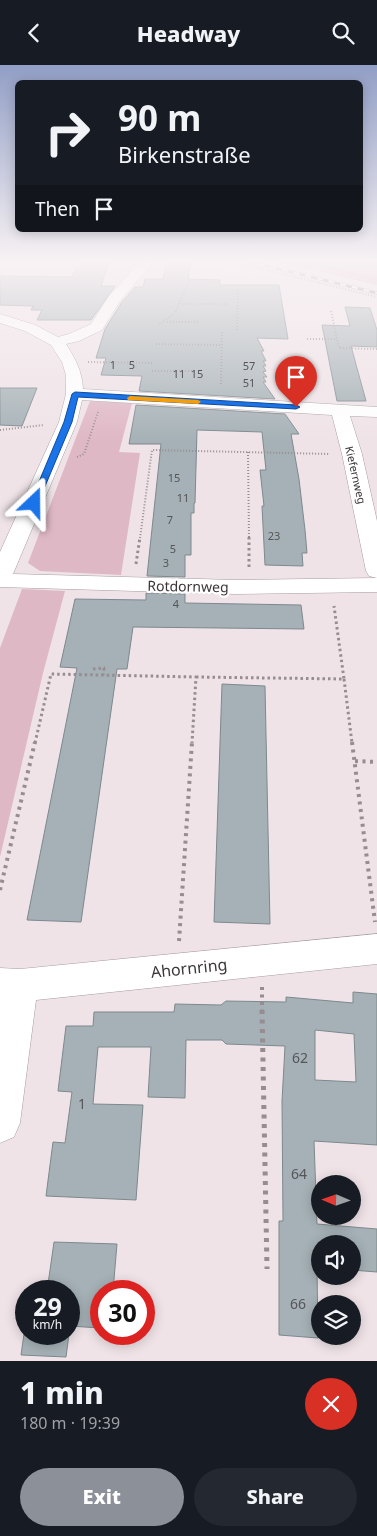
<!DOCTYPE html>
<meta charset="utf-8">
<style>
body{margin:0;font-family:"Noto Sans",sans-serif;background:#242831;color:#f1f3f6;height:100vh;display:flex;flex-direction:column;font-size:19px;white-space:nowrap}
*{box-sizing:border-box;margin:0}
p{font-size:16px;color:#9ea1a6}
.icon{flex:none;width:28px;height:28px;fill:none;stroke:currentColor;stroke-width:2;stroke-linecap:round;stroke-linejoin:round}
.map{position:relative;height:1296px;overflow:hidden}
.panel{display:flex;flex-direction:column;background:#171b24;flex:1}
.panel>*{flex:none}
.banner{position:absolute;left:15px;top:15px;width:348px;height:152px;border-radius:8px;box-shadow:0 2px 12px #0003;background:#171b24;color:#f1f3f6;overflow:hidden}
.needle{width:32px;rotate:272deg}
.buttons{position:absolute;left:311px;top:1110px;display:grid;gap:10px}
.buttons a{display:grid;place-items:center;width:50px;height:50px;border-radius:50%;background:#171b24;box-shadow:0 2px 12px #0003;font-size:25px}
.speed{position:absolute;left:15px;top:1215px;display:flex;gap:10px;font-size:25px;font-weight:700;text-align:center}
.speed>*{display:grid;place-content:center;width:65px;height:65px;border-radius:50%;background:#171b24;box-shadow:0 2px 12px #0003;line-height:1}
.speed small{font-size:12px;font-weight:400}
.speed .limit{border:8px solid #d22;background:#fff;color:#111}
.pin{position:absolute;display:grid;place-items:center;width:42px;height:42px;color:#fff;margin:-51px -21px;border-radius:50% 50% 50% 0;rotate:-45deg;box-shadow:0 0 5px #0007}
.pin .icon{rotate:45deg}
.me{position:absolute;width:55px;margin:-28px;rotate:23deg;stroke-linejoin:round;filter:drop-shadow(0 0 4px #0008)}
.turn{display:flex;align-items:center;gap:18px;height:105px;padding:0 20px;font-size:22px}
.turn .icon{width:65px;height:65px;stroke-width:2.5}
.turn b{display:block;font-size:35px;line-height:42px}
.then{display:flex;align-items:center;height:48px;padding:0 20px;background:#0003;gap:10px;font-size:19px}
.round{display:grid;place-items:center;flex:none;width:52px;height:52px;border-radius:26px;background:#242831}
.head{display:flex;align-items:center;justify-content:space-between;height:85px;padding:0 20px}
h1{font-size:30px;font-weight:800;line-height:38px}
.action{display:flex;gap:10px;margin-top:auto;padding:10px 20px}
.action a{flex:1;height:58px;border-radius:30px;background:#8c9099;color:#fff;font-size:20px;font-weight:800;line-height:58px;text-align:center}
.action a+a{background:#242831;color:#f1f3f6}
header{display:flex;justify-content:space-between;align-items:center;height:65px;padding:0 20px;background:#171b24;font-size:22px;font-weight:800}
.map>svg:first-child{display:block}
</style>
<header><svg class="icon" aria-label="back" viewBox="0 0 24 24"><path d="M15 5l-7 7 7 7"/></svg>Headway<svg class="icon" aria-label="search" viewBox="0 0 24 24"><circle cx="10" cy="10" r="6"/><path d="M15 15l6 6"/></svg></header>
<div class="map">
<svg width="377" height="1296" viewBox="0 0 377 1296">
<rect width="100%" height="100%" fill="#efe3e7"/>
<path fill="#dfb8c5" d="M274,196H377V220Z
M90,336L132,338L119,387L140,388L121,510L40,506L28,498Z
M22,524L65,526L43,608L0,792V583Z"/>
<path fill="#a5b1b6" stroke="#7d898d" fill-rule="evenodd" d="M83,196H109L101,221H115L91,255H37L42,245H31L33,241L0,240V211L72,212L76,203H81Z
M166,199H191L188,214L220,215V220H279L288,274L257,273L264,286H261L266,296H263L266,301H263L266,306L263,307L267,312H263L266,317H263L275,334L139,326L142,311L101,310L106,293H96L105,264L122,237L135,222H143L145,214H163Z
M345,242L370,243L377,265V282L351,281L366,336H337L322,260L350,261Z
M0,323H37L22,361L0,360Z
M136,340L285,349L299,369H291L299,414L305,465L307,488H302L303,501L265,500L262,441H264L260,405H266L262,367L197,365L195,438H194V448H191V490H185V512L147,511L161,379H129Z
M146,528L185,529V538L301,540L304,564L133,562L127,604H117L81,857L27,855L77,603L60,602L75,534L146,535Z
M222,619L265,621L270,859L214,857Z
M353,927L377,929V1080L314,1076L317,1159L377,1164V1207L352,1205V1179H320V1203H317L318,1273L279,1270V1156H283L282,1036L285,981L226,979L222,975H186L185,1033L148,1032L151,982H98L93,1039L143,1040L136,1135L46,1131L53,1077L65,1078L72,1027L58,1026L66,961H93L94,947H174L175,939L221,940L226,936L286,937V932L353,938ZM315,965L354,969L356,1017L315,1015Z
M54,1177L117,1179L113,1226H101V1263L69,1261V1226H47Z
M24,1269H69L66,1292L21,1290Z"/>
<g fill="none" stroke-linecap="round" stroke-linejoin="round">
<defs>
<path id="street" d="M141,196H154L120,236L102,265L79,276L66,279C76,295 82,306 83,324L377,342V352L350,351L362,389L377,456V513L369,511L366,506L342,389L332,350L82,335L77,357L13,509L236,515L377,513V527L236,529L0,522V487L59,357L66,329V310L62,297L51,280L25,266L0,258V249L35,260L58,272L69,269L91,259L109,231Z
M377,869V899L36,935L20,1058L14,1072L0,1078V903L20,904Z"/>
</defs>
<use href="#street" stroke="#a79ca0" stroke-width="1"/>
<path stroke="#968d90" stroke-width="2" stroke-dasharray="1 2" stroke-linecap="butt" d="M216,196L267,205L377,232
M299,196L377,214
M182,239H230
M331,246L339,283L377,284
M167,257H199
M159,260L175,248L189,216
M237,265L238,223
M307,274H337
M156,279L221,280
M88,297L153,298
M152,306H197
M221,319L222,265
M0,365L44,360
M248,387L249,473
M77,392L84,389L98,347
M140,473L152,385L330,389"/>
<path stroke="#968d90" stroke-width="3" stroke-dasharray="2.5 3" stroke-linecap="butt" d="M249,472V504
M136,499L140,472
M93,604L104,603L103,610
M196,612L344,614L334,541
M344,614L352,678
M35,678L51,609L196,612L192,678"/>
<path stroke="#968d90" stroke-width="4" stroke-dasharray="3 4.5" stroke-linecap="butt" d="M352,677L375,857
M355,696L377,697
M0,825L35,677
M179,876L192,677
M262,922V946"/>
<path stroke="#968d90" stroke-width="5" stroke-dasharray="4 5.5" stroke-linecap="butt" d="M262,945L267,1204"/>
<use href="#street" fill="#fff" fill-rule="evenodd"/>
<defs>
<path id="rail" d="M247,196L377,228"/>
</defs>
<use href="#rail" stroke="#92898c" stroke-width="3"/>
<use href="#rail" stroke="#fff" stroke-width="2" stroke-dasharray="6" stroke-linecap="butt"/>
</g>
<linearGradient id="sky" x2="0" y2="1"><stop stop-color="#919ec5"/><stop offset="0.52" stop-color="#f8f2f4"/><stop offset="1" stop-color="#f8f2f4" stop-opacity="0"/></linearGradient>
<rect width="377" height="377" fill="url(#sky)"/>
<path fill="#1a73e8" stroke="#114b97" d="M75,327L296,340L300,342L296,344L78,332L72,357L38,438L31,439L30,438L64,357L72,329Z"/>
<path fill="#f59e0b" d="M130,331L198,335L201,337L198,339L128,335L127,333Z"/>
<g text-anchor="middle" dominant-baseline="central" stroke-width="4.5" stroke-linejoin="round" paint-order="stroke">
<g font-size="11" fill="#565558">
<text x="113" y="299">1</text>
<text x="132" y="299">5</text>
<text x="249" y="300">57</text>
<text x="179" y="308">11</text>
<text x="197" y="308">15</text>
<text x="249" y="317">51</text>
<text x="174" y="412">15</text>
<text x="183" y="432">11</text>
<text x="170" y="454">7</text>
<text x="274" y="470">23</text>
<text x="173" y="483">5</text>
<text x="166" y="497">3</text>
<text x="176" y="538">4</text>
</g>
<g font-size="11" fill="#3b3638" stroke="#fff">
<text transform="translate(356 410) rotate(77)">Kiefernweg</text>
</g>
<g font-size="14" fill="#3b3638" stroke="#fff">
<text transform="translate(188 521) rotate(1)">Rotdornweg</text>
</g>
<g font-size="14" fill="#565558">
<text x="300" y="992">62</text>
<text x="82" y="1038">1</text>
<text x="299" y="1108">64</text>
<text x="298" y="1238">66</text>
</g>
<g font-size="16" fill="#3b3638" stroke="#fff">
<text transform="translate(189 903) rotate(-6)">Ahornring</text>
</g>
</g>
</svg>
<div class="buttons">
<a><svg class="needle" viewBox="-14 -14 28 28"><path d="M0-13l5 13h-10z" fill="#e53935"/><path d="M0 13l5-13h-10z" fill="#9ea1a6"/></svg></a>
<a><svg class="icon" aria-label="sound" viewBox="0 0 24 24"><path d="M4 9h4l5-4v14l-5-4H4zM17 9q2 3 0 6"/></svg></a>
<a><svg class="icon" aria-label="layers" viewBox="0 0 24 24"><path d="M12 4l9 5-9 5-9-5zM3 14l9 5 9-5"/></svg></a>
</div>
<div class="speed"><div>29<small>km/h</small></div><div class="limit">30</div></div>
<div class="pin" style="left:296px;top:342px;background:#d93025"><svg class="icon" aria-label="arrive" viewBox="0 0 24 24"><path d="M6 21V4h12l-3 4 3 4H6"/></svg></div>
<svg class="me" style="left:34px;top:438px" viewBox="-20 -20 40 40"><path d="M0-17L14 15 0 8-14 15z" fill="#1a73e8" stroke="#fff" stroke-width="4"/></svg>
<div class="banner">
<div class="turn"><svg class="icon" aria-label="right" viewBox="0 0 24 24"><path d="M7 20v-9h11M14 6l5 5-5 5"/></svg><div><b>90 m</b>Birkenstraße</div></div>
<div class="then">Then<svg class="icon" aria-label="arrive" viewBox="0 0 24 24"><path d="M6 21V4h12l-3 4 3 4H6"/></svg></div>
</div>
</div>
<section class="panel">
<div class="head"><div><h1>1 min</h1><p>180 m · 19:39</p></div><a class="round" style="background:#d93025;color:#fff"><svg class="icon" aria-label="close" viewBox="0 0 24 24"><path d="M6 6l12 12M18 6L6 18"/></svg></a></div>
<div class="action"><a>Exit</a><a>Share</a></div>
</section>
